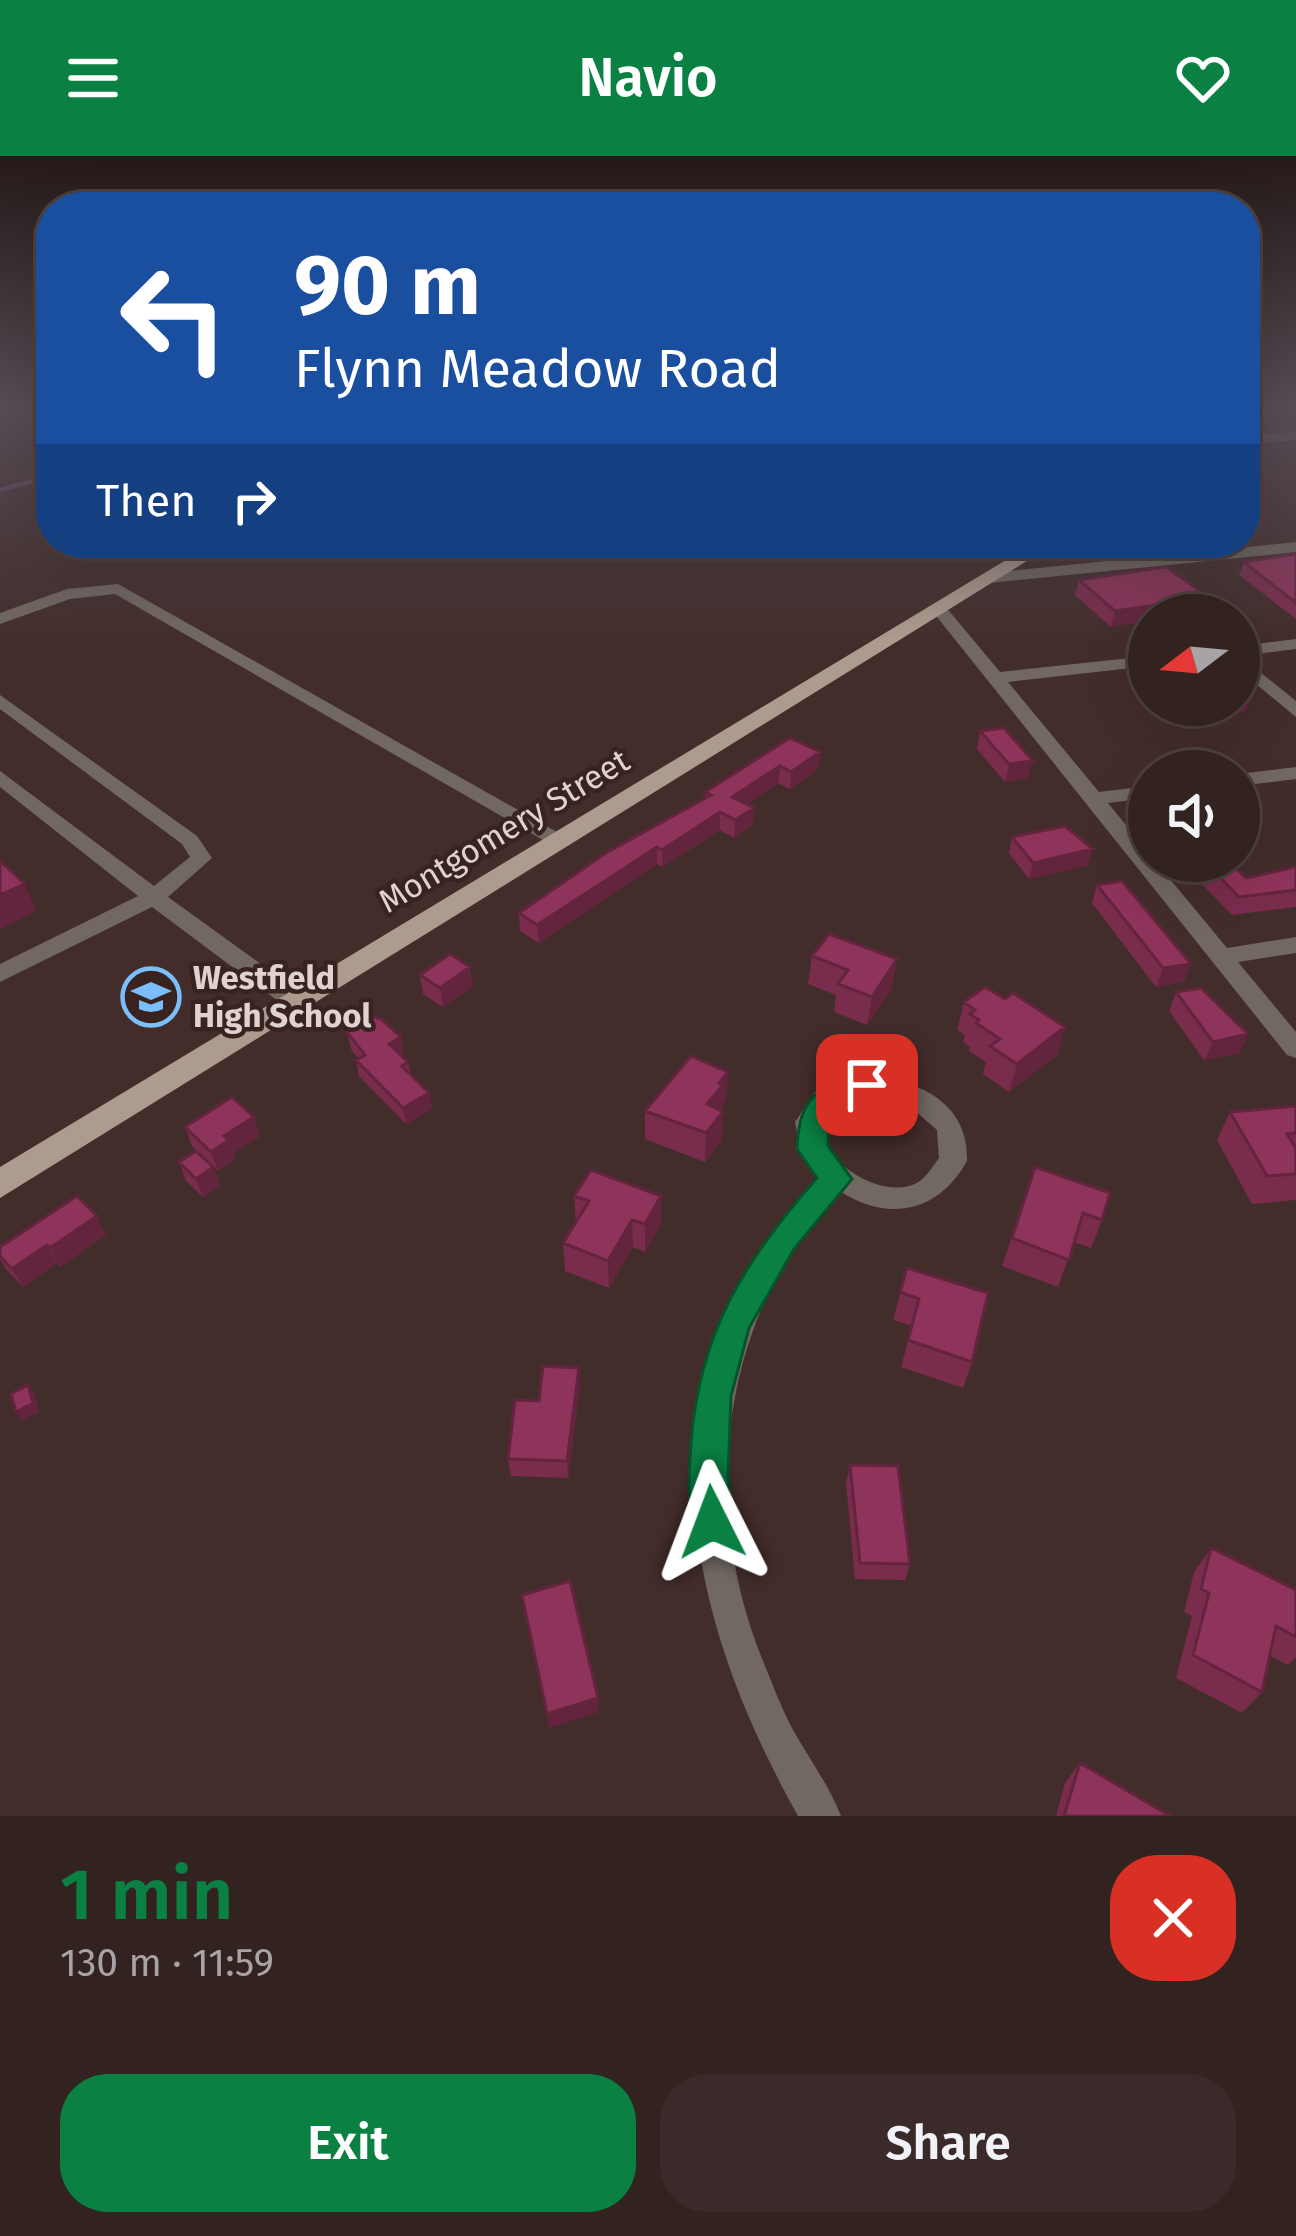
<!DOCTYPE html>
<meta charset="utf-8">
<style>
body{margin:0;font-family:"Fira Sans",sans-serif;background:#3a2a29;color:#f1f3f6;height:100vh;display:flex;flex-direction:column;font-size:45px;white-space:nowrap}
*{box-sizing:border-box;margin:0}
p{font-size:39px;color:#a8a4a5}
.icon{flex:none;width:66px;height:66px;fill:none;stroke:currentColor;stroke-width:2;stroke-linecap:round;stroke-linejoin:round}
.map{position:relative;height:1660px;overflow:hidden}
.side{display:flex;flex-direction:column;background:#322220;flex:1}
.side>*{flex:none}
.guide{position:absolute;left:36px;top:36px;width:1224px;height:366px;border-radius:48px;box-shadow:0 12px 48px #0002,0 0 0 3px #4d3f3e;background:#1a4fa0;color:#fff;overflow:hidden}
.needle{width:78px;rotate:254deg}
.tools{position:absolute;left:1128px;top:438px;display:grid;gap:24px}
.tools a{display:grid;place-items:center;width:132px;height:132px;border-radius:50%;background:#322220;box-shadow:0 12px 48px #0002,0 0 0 3px #4d3f3e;font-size:60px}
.pin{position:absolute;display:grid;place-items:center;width:102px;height:102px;color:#fff;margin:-51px;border-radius:24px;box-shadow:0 6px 18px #0006}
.me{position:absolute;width:132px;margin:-66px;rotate:357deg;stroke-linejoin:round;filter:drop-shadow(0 0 9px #0008)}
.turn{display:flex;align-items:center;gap:42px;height:252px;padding:0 60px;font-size:54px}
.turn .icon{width:156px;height:156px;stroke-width:2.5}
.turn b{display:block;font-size:84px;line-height:102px}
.then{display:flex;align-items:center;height:114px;padding:0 60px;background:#0003;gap:24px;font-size:45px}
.round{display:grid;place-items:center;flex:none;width:126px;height:126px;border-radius:48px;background:#3a2a29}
.overview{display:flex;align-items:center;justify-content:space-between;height:204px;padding:0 60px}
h1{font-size:72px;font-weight:600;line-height:90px;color:#0b8043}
.primary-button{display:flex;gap:24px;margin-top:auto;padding:24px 60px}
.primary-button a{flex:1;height:138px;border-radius:48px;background:#0b8043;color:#fff;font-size:48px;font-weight:600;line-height:138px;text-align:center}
.primary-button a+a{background:#3a2a29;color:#f1f3f6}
header{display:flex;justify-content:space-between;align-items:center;height:156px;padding:0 60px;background:#0b8043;color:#fff;font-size:54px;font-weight:600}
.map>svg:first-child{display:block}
</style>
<header><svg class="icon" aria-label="menu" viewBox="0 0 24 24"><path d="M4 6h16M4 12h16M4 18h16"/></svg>Navio<svg class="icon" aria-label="heart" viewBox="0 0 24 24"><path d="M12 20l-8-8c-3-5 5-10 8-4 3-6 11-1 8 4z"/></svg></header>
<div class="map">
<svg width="1296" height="1660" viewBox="0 0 1296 1660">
<rect width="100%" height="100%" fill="#432d2b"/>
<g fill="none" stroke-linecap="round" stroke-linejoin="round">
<path stroke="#6b4265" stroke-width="4.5" d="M0,334L51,320"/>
<path fill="#716862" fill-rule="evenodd" d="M1296,276V284L1245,288V280Z
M1296,386V396L989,427L981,422L989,417Z
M118,428L564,680L568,684L564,688H550L115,438L70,443L0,468V457L67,433Z
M933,450H945L1000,516L1149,500V510L1008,526L1099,636L1149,630V642L1108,647L1149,697V705H1155L1227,792L1296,781V797L1238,806L1296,876V902L1287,899L933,456Z
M1296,483V493L1240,500L1296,545V561L1239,514V490Z
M0,539L197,680L212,702L168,741L304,839L307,845L304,851H286L152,751L0,826V808L138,740L0,631V615L154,730L190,701L182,688L0,553Z
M1296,611V623L1239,630V618Z
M867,919C918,924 969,946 967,1005C939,1055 891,1067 841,1036C823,1059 798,1082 784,1107C715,1228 710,1376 763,1505C772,1527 781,1551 792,1572C808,1601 829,1629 841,1660H798C708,1499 647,1305 741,1131C749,1116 756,1098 767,1083C783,1061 803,1042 821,1021L800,992L795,966L815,936ZM868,939L906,947L937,974L939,1002C934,1009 927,1020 920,1025C891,1045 838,1016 826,987C824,981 824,974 822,967L834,950Z"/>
<path fill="#ae9b8f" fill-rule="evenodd" d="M1256,252H1274L1245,271V259Z
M1034,387H1056L0,1042V1011Z"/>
</g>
<path fill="#7a2c4d" d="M1296,252V272L1266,274L1268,267Z
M1296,398V463L1239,419L1244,406Z
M1079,424L1231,457L1230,459H1149L1111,471L1075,439Z
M1251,542L1246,555L1218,560L1206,549H1239Z
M980,575L1028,622L1005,626L977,593Z
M820,596L818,613L790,633L778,627L747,648L753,669L734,682L720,674L662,711L657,708L539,787L520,775L519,757L705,643V636Z
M1012,681L1088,709L1029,723L1009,697Z
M1207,708L1246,722L1296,711V751L1232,759L1200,726Z
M1097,729L1184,826L1156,831L1092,747Z
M812,800L892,832L867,869L834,856L836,839L808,828Z
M420,819L473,830L443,851L423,838Z
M1176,836L1240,897L1204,904L1169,855Z
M1005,843L1065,871L1057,899L1009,936L983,918L986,906L969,895L970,891L963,886L965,879L957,874L964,846Z
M347,876L404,898L401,899L408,906L411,919L429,937L432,953L406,968L359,920L356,904L358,902L351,893Z
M728,916L726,944L722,949V984L705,1006L645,983V955Z
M1296,950V1042L1295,1044L1252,1048L1217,984L1230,956Z
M254,961L260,980L233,997L235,1003L218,1015L192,990L185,971Z
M179,1006L213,1011L220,1030L203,1041L186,1025Z
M1035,1011L1102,1064L1091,1092L1074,1086L1058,1131L1002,1110Z
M574,1040L661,1068L645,1096L633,1091L609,1132L565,1115L563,1087L576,1066Z
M106,1079L60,1111L57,1107L23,1131L6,1113L0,1103V1091Z
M907,1112L972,1206L963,1232L901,1211L912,1170L893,1164Z
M580,1229L568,1322L511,1320L508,1303L539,1245Z
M850,1309L910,1408L905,1424L855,1423L846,1326Z
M1211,1392L1296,1434V1501L1288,1509L1270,1500L1262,1536L1242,1557L1176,1522L1192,1460L1184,1456L1194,1416Z
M1080,1607L1170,1660H1056L1065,1627Z"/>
<path fill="#63243e" d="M1261,298L1257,309L1245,317V308Z
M1266,356L1262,368L1245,371V359Z
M1169,447L1165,459H1149V465L1111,471L1115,455Z
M1251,542L1246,555L1218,560L1222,549H1239V544Z
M820,596L818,613L790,633L791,616Z
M1033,605L1028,622L1005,626L1009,608Z
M780,610L778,627L731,658L732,641Z
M754,652L753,669L734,682L735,664Z
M720,656V674L662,711V694Z
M657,691V708L539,787L537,769Z
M1093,693L1088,709L1029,723L1033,707Z
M25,728L36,755L0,773V739Z
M897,803L892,832L867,869L872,841Z
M1191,808L1184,826L1156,831L1163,812Z
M470,811L473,830L443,851L440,832Z
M1065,871L1057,899L1009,936L1017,908Z
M1248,878L1240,897L1204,904L1213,886Z
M401,881L404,898L392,905L389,888Z
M728,916L726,944L722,949V957L707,948Z
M429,937L432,953L406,968L403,952Z
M723,956L722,984L705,1006L706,977Z
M254,961L260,980L233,997L235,1003L218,1015L211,996L224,980Z
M213,1011L220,1030L203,1041L196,1023Z
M661,1040V1068L645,1096V1068Z
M97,1060L106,1079L60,1111L50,1092Z
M632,1064L633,1091L609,1132L608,1105Z
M47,1089L57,1107L23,1131L12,1113Z
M579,1212L580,1229L568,1322L567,1305Z
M28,1229L34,1238L39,1256L22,1265L16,1256Z
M598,1542L599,1556L549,1572L547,1558Z"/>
<path fill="#8e3359" stroke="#63243e" stroke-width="3" d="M1292,252H1296V265L1268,267Z
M1252,285L1261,298L1245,308V289Z
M1245,342L1266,356L1245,359Z
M1296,398V447L1244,406Z
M1166,411L1231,457L1183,459L1169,447L1115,455L1079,424Z
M1239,531L1251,542L1239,544Z
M1004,572L1033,605L1009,608L980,575Z
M790,582L820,596L791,616L780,610L732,641L754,652L735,664L720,656L662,694L657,691L537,769L519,757L606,697L711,639L705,636Z
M1065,670L1093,693L1033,707L1012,681Z
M0,705L25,728L0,739Z
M1222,705H1229L1246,722L1296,711V734L1239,741L1207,708Z
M1122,725L1191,808L1163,812L1097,729Z
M829,778L897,803L872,841L838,828L848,814L812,800Z
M450,798L470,811L440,832L420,819Z
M985,831L1005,843L1013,837L1065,871L1017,908L990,890L1000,883L976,867L979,864L970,858L975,854L964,846Z
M1201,832L1248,878L1213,886L1176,836Z
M374,861L381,863L401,881L389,888L408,906L402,910L429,937L403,952L356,904L365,899L347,876Z
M691,900L728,916L719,927L723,929L707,948L723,956L706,977L645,955Z
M232,941L254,961L224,980L229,984L211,996L185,971Z
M1296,950V977L1287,978L1296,992V1018L1267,1020L1230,956Z
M196,995L213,1011L196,1023L179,1006Z
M1035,1011L1110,1037L1102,1064L1083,1057L1069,1104L1012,1082Z
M591,1014L661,1040L645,1068L632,1064L608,1105L563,1087L589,1045L574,1040Z
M77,1040L97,1060L50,1092L47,1089L12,1113L0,1100V1091Z
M907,1112L988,1137L972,1206L908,1184L919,1143L900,1136Z
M543,1210L579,1212L567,1305L508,1303L515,1244L539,1245Z
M28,1229L33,1247L16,1256L11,1238Z
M850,1309L898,1310L910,1408L860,1407Z
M1211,1392L1296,1434V1481L1276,1470L1262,1536L1193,1499L1209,1437L1201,1433Z
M570,1425L598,1542L547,1558L522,1439Z
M1080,1607L1170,1660H1064Z"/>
<linearGradient id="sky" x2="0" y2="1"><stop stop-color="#251918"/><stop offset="0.52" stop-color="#554c55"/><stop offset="1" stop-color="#554c55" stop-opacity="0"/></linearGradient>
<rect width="1296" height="485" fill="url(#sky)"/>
<path fill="#0b8043" stroke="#07532c" stroke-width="3" d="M867,918L877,921L881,929L877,937L849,944L829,963L828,990L852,1023L794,1093L749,1172L731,1240L728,1320L732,1366L726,1379L712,1385L698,1379C686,1351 689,1317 691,1287C699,1177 745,1103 817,1022L797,993C799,941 817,929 867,918Z"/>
<defs>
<symbol id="school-ring" viewBox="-11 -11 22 22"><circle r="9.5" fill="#382321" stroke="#7bbef9" stroke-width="1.5"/><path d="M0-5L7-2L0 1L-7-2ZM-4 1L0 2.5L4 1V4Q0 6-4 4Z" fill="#7bbef9"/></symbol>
</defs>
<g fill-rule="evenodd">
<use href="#school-ring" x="118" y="808" width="66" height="66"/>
</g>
<g text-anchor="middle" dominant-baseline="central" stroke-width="9" stroke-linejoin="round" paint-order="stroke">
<g font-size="33" fill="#e0d2d0" stroke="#382321">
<text transform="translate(504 675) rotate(-31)">Montgomery Street</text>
</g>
<g font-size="33" font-weight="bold" fill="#e0d2d0" stroke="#382321" text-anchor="start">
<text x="193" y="822">Westfield<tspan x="193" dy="38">High School</tspan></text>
</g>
</g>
</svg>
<div class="tools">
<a><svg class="needle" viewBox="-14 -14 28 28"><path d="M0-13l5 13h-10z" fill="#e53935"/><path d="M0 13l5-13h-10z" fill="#a8a4a5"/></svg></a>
<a><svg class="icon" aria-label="sound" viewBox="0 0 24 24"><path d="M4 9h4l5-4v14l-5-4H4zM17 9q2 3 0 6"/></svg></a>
</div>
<div class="pin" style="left:867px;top:929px;background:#d93025"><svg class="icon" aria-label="arrive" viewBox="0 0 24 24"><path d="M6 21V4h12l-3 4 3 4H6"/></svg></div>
<svg class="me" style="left:712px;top:1366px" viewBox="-20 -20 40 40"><path d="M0-17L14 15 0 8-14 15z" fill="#0b8043" stroke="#fff" stroke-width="4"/></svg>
<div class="guide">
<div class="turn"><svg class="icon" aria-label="left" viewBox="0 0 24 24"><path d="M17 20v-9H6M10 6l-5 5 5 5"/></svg><div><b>90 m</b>Flynn Meadow Road</div></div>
<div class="then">Then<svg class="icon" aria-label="right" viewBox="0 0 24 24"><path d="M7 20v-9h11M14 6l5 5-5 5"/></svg></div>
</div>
</div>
<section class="side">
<div class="overview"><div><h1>1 min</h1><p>130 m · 11:59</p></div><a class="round" style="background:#d93025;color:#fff"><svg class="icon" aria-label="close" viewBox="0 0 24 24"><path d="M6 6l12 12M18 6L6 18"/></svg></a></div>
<div class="primary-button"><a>Exit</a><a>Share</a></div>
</section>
